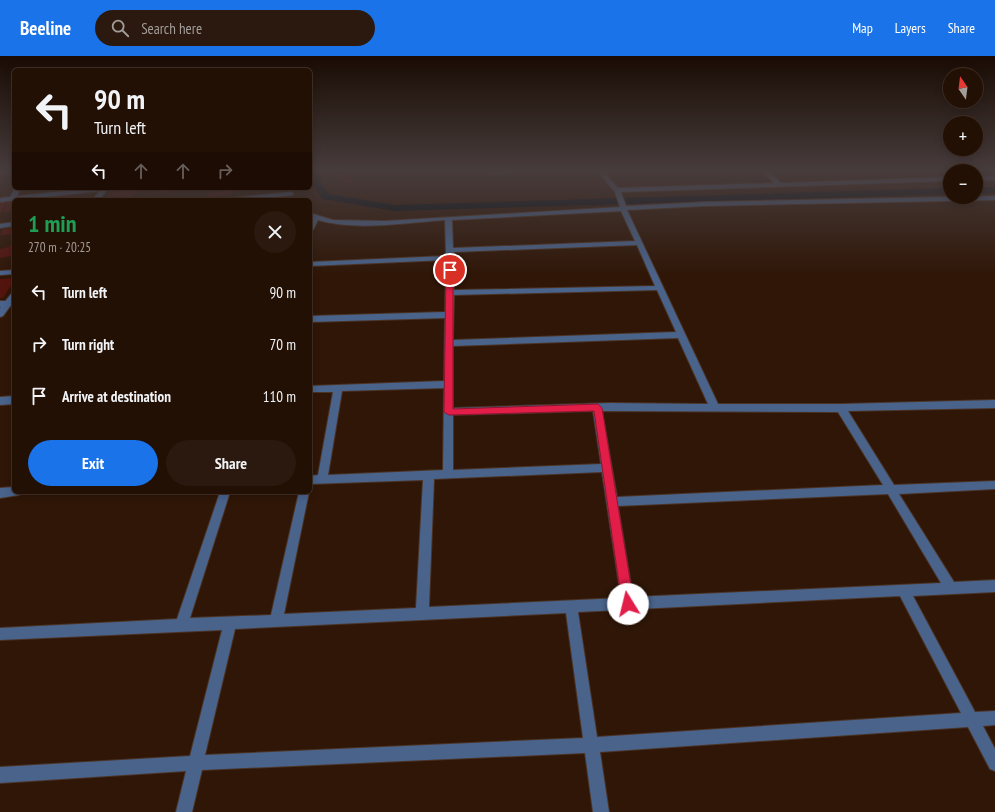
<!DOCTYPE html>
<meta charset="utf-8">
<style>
body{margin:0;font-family:"PT Sans Narrow",sans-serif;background:#2b190f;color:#f1f3f6;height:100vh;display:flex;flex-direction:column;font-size:15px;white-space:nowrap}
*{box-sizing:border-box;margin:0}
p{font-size:13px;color:#a39d9a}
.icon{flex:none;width:22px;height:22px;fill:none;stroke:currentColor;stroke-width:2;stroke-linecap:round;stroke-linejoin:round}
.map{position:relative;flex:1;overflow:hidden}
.drawer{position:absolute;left:12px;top:142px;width:300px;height:296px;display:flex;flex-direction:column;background:#231005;border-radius:6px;box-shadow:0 2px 10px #0003,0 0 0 1px #403027}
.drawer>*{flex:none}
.top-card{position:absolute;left:12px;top:12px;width:300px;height:122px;border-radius:6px;box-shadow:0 2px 10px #0003,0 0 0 1px #403027;background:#231005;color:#f1f3f6;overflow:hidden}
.needle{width:26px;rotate:346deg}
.controls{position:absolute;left:943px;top:12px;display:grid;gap:8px}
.controls a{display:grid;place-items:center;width:40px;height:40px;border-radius:50%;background:#231005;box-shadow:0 2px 10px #0003,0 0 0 1px #403027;font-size:20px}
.pin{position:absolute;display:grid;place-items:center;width:34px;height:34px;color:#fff;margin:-17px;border:2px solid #fff;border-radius:50%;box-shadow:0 1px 4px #0007}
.me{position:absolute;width:44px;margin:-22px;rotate:351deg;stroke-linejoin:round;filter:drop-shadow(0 0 3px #0008)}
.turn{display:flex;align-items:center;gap:14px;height:84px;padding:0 16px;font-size:18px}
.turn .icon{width:52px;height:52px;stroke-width:2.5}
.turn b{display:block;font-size:28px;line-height:34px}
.lanes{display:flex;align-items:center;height:38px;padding:0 16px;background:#0003;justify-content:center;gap:20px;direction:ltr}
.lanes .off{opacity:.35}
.round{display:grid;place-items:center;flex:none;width:42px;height:42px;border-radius:21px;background:#2b190f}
.summary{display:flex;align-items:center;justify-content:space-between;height:68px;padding:0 16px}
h1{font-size:24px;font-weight:700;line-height:30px;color:#1e9e55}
.action{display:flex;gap:8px;margin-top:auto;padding:8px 16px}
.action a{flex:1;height:46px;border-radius:24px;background:#1a73e8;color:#fff;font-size:16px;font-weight:700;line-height:46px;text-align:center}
.action a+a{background:#2b190f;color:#f1f3f6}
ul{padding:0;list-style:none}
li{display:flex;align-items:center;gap:12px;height:52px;padding:0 16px}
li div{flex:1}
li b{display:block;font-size:15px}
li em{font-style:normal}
header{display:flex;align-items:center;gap:24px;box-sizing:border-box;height:56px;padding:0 20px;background:#1a73e8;color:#fff}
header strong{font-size:19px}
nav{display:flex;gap:22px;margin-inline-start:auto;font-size:14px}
.search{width:280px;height:36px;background:#2b190f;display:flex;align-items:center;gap:10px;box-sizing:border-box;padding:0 14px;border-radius:22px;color:#a39d9a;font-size:15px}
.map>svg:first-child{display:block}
</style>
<header>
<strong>Beeline</strong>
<div class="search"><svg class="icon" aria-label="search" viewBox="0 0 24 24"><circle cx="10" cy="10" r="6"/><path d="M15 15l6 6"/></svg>Search here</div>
<nav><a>Map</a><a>Layers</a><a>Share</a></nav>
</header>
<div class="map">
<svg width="995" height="756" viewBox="0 0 995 756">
<rect width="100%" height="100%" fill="#2f1607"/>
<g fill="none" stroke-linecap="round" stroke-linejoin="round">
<path fill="#000d17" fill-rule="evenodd" d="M310,114L313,115L329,138L395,149L950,132V138L395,155L322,143L310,124Z
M976,131H995V137H976Z"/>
</g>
<path fill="#54140e" d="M14,114V119L0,121V116Z
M370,114H398V116L371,119Z
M346,117L353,126L345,128L341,122H338L336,120Z
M141,132L139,137L133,138L132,141H135L134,144H107L109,140H112L115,134Z
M156,132H169L167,136L154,138Z
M171,132H193L192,134L170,136Z
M233,134L232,138L207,141L209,137Z
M77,136L75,142L80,141L79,144H48L50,139Z
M150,140L148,144H135L136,141Z
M8,144L0,157V145Z
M9,144H14V155L3,156Z
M14,172V178L0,179L3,173Z
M14,188V196L11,200L0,202V193L9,191L10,189Z
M14,222V225L3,242H0V223Z"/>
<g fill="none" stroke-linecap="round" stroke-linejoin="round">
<defs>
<path id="minor" d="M480,114H524L521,116L492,118Z
M596,114H602L618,132L774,127L761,114H768L781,127L950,121V125L621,136L626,150L705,146L995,140V144L705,150L627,154L718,348H841L995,344V352L848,355L894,429L995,425V433L899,438L954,526L995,524V536L913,540L975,656L995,655V669L983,670L995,693V715L990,713L968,671L600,696L609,756H593L585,697L202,714L192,756H176L186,715L0,727V711L190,700L222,574L0,584V572L177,563L220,436H230L190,562L271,559L299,436H309L284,558L416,552L423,424L310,428V420L318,419L333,336H310V330L444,325L445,262L310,266V260L445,256L446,204L310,210V206L446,200L445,164C405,167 356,175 318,164L313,174L310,176V166L312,162L310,161V157L333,164L385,165L620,151L615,136ZM621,155L635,185L453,192L452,164ZM637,189L655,230L454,234V196ZM657,234L676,276L453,284L454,239ZM678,282L708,348L610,347L453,352V290ZM444,332L443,414L328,419L342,335ZM593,355L601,408L453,414V359ZM602,355L838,356L883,429L617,441ZM602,416L621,542L429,551L434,423ZM888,438L941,527L633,541L618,450ZM900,540L961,657L597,681L578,556ZM566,557L583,682L205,699L235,573Z
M995,120V124L976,125V121Z
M15,132H21L15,144H10L9,143Z
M291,136L293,137V139L251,144H229L232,142Z
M14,166V170L0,172V168Z
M14,214V218L0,219V215Z
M0,245H8L12,248L8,251H0Z
M14,340V348L0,349V341Z
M14,431V436H20L19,439L0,442V432Z"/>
<path id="tertiary" d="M93,132H113L107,134L99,144H92L100,135L0,146V142Z
M11,238H14V245L3,260L0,261V252Z"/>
</defs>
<use href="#minor" stroke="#4b3325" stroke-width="2"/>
<use href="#tertiary" stroke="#4b3325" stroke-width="2"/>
<use href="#minor" fill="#49638b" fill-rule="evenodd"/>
<use href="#tertiary" fill="#49638b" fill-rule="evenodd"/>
</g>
<linearGradient id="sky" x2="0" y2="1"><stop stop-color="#1a0c04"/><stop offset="0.52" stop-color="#473c3c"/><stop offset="1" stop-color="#473c3c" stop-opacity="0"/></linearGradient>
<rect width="995" height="220" fill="url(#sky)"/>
<path fill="#e11d48" stroke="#92132f" d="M450,212L453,214V353L598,348L602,352L634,548L632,552L628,554L624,552L622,548L594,355L449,359L444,356L446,214Z"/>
</svg>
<div class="controls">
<a><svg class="needle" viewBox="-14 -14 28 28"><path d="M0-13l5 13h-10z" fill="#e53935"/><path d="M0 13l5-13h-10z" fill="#a39d9a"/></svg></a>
<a>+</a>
<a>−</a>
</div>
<div class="pin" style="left:450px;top:214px;background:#d93025"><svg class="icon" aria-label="arrive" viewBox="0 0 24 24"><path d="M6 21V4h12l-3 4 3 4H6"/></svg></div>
<svg class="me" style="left:628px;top:548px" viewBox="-20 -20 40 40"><circle r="19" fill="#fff"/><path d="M0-13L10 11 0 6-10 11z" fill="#e11d48"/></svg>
<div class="top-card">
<div class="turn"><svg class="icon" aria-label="left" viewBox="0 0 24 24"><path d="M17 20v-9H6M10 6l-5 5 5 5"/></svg><div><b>90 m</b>Turn left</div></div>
<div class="lanes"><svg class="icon" aria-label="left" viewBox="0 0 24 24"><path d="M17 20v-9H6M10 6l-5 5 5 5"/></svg><svg class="icon off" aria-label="ahead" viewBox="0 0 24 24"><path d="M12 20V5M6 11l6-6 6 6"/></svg><svg class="icon off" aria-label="ahead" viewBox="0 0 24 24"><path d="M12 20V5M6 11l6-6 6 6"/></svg><svg class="icon off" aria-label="right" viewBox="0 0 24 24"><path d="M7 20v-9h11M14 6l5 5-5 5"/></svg></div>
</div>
<section class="drawer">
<div class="summary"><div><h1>1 min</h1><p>270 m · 20:25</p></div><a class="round"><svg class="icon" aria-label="close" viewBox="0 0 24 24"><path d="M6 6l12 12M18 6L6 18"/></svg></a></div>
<ul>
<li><svg class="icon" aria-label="left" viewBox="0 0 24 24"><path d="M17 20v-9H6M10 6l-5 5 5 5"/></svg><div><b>Turn left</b></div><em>90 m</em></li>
<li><svg class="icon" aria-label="right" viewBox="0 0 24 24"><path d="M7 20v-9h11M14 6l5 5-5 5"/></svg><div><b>Turn right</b></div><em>70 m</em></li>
<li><svg class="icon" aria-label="arrive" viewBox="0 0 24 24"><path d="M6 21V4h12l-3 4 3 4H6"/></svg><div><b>Arrive at destination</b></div><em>110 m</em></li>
</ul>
<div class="action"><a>Exit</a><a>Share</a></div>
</section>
</div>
